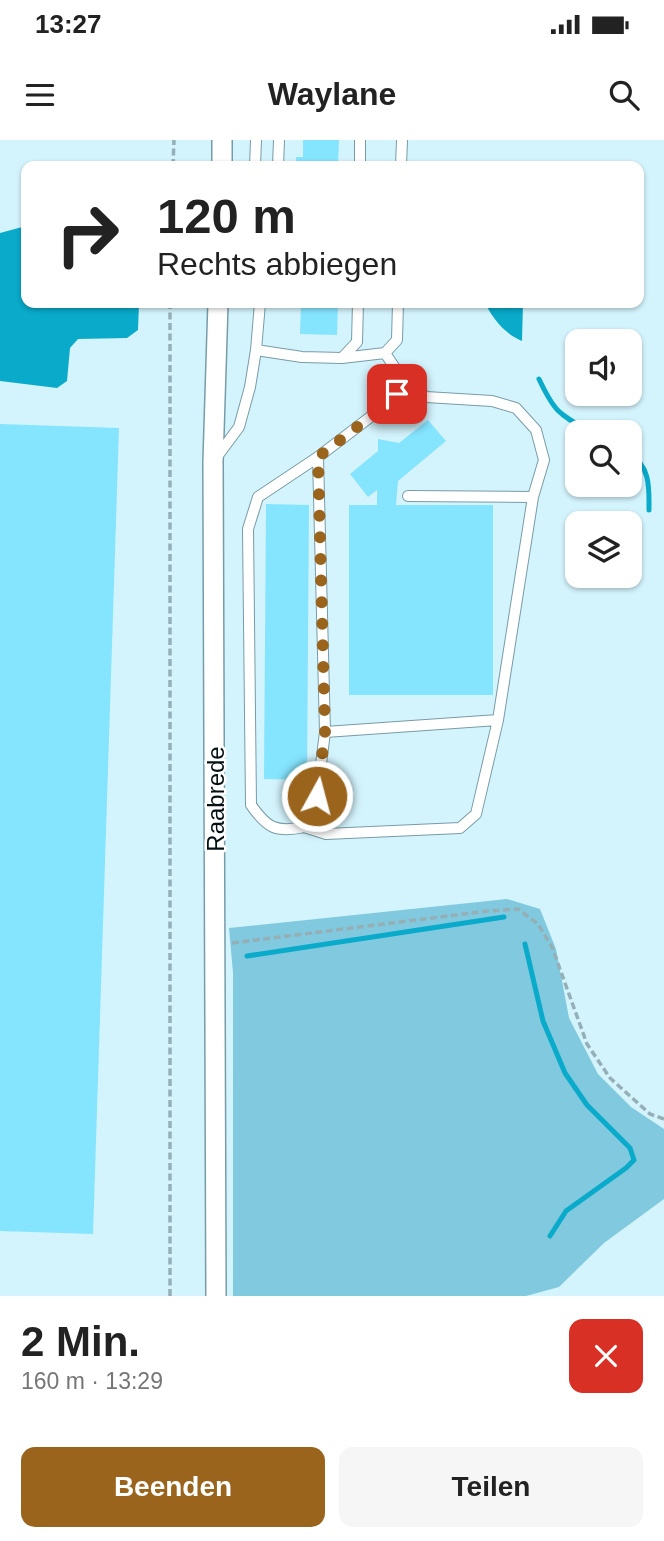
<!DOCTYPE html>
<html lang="de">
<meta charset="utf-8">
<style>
body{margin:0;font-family:Arial,sans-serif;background:#f6f6f6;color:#222;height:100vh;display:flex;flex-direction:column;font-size:26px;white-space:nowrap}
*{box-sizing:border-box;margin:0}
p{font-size:23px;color:#767676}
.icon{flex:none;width:38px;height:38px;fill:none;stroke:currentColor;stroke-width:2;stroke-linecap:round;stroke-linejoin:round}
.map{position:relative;height:1156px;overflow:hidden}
.drawer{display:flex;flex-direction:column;background:#fff;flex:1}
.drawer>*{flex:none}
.banner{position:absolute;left:21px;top:21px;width:623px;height:147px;border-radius:14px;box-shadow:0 2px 5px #0004;background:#fff;color:#222;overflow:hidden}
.buttons{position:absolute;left:565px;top:189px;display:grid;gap:14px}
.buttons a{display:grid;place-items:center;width:77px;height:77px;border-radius:14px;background:#fff;box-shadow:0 2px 5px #0004;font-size:35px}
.pin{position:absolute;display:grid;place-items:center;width:60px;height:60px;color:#fff;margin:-30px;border-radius:14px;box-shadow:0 4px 10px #0006}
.me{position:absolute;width:77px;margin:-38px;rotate:7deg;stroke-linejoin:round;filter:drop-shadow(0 0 5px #0008)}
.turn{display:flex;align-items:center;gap:24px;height:147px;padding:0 21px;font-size:32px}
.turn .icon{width:91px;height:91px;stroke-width:2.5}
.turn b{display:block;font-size:49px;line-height:60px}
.round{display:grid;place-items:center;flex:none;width:74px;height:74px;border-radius:14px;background:#f6f6f6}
.overview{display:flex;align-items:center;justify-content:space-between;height:119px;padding:0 21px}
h1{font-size:42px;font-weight:600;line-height:52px}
.cta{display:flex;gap:14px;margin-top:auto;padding:14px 21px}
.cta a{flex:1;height:80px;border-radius:14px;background:#9a641d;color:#fff;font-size:28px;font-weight:600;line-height:80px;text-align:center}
.cta a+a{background:#f6f6f6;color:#222}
.status{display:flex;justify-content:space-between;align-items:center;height:49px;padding:0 35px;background:#fff;direction:ltr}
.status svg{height:19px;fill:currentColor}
header{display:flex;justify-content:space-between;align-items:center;height:91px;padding:0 21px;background:#fff;font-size:32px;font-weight:600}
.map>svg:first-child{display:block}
</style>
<div class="status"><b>13:27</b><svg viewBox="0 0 49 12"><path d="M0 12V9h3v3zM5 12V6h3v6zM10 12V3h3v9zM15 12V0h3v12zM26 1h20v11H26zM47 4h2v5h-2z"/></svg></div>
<header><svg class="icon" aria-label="menu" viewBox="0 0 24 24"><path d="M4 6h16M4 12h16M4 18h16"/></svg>Waylane<svg class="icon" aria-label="search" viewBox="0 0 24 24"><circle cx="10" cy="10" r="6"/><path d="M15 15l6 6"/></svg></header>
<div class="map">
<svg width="664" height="1156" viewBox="0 0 664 1156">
<rect width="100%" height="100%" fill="#d4f4fd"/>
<path fill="#80c9df" d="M507,759L540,769L556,809L569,878L598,934L631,967L664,989V1059L604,1103L559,1147L526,1156H233V833L229,788Z"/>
<path fill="#09aaca" d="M26,86V163H139L138,190L127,198L78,199L70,208L67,241L57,248L0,241V93Z
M485,163H523L522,201C505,194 493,179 485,163Z"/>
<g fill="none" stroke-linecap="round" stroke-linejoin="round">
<path stroke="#09aaca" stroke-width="5" d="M539,239C555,273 559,274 591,292
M630,315C651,326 649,350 649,370
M525,804L543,881L565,933L587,965L630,1008L634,1020L626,1028L566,1071L550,1096
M247,816L504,777"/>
</g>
<path fill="#85e4fe" d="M303,0H339L338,26H296V17H303Z
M301,163H338L337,195L300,194Z
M428,280L446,301L398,341L396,365H493V555H349V365H377V350L368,357L350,334L378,311V299L399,303Z
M0,284L119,288L93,1094L0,1091Z
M266,364L309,365L307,640L264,639Z"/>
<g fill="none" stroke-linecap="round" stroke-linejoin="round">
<defs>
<path id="lane" d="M255,26L256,0
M278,26L279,0
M360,26V0
M401,26L402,0
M260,163L256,210L302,217L342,218L385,213L397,200L398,163
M385,213L401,237L426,257L492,261L516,268L536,290L544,320L533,357L408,356
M342,218L357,202L358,163
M318,317L325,592L317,656L304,687C276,693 267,688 251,665L248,389L258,357L318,317L386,265L407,243
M216,318L239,287L250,247L256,210
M325,592L498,580L533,357
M304,687L326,694L460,688L476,674L498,580"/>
<path id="street" d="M222,26V0
M216,1156L213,322L218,163"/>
</defs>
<use href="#lane" stroke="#779ca7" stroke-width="12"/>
<use href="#street" stroke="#779ca7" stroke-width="22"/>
<path stroke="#95afb7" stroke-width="3.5" stroke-dasharray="7 3.5" stroke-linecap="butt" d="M173,26L174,0
M232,803L488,771L518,769L538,784L552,807L587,904L610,938L650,974L664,979
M170,1156V163"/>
<use href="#lane" stroke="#fff" stroke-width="10"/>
<use href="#street" stroke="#fff" stroke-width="19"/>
</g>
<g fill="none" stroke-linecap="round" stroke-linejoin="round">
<path stroke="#9a641d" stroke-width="12" stroke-dasharray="0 21.6" d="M317,656L325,592L318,317L386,265L397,254"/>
</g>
<g text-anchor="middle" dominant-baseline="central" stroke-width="5" stroke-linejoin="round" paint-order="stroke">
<g font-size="24" fill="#031014" stroke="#fff">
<text transform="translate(215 659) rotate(-90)">Raabrede</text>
</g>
</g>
</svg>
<div class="buttons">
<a><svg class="icon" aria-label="sound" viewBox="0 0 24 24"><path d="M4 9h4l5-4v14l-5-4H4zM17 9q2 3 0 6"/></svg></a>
<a><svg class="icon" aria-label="search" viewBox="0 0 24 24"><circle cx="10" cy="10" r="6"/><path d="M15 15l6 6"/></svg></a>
<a><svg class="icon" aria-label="layers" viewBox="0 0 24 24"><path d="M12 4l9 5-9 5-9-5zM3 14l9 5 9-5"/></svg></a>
</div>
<div class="pin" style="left:397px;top:254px;background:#d93025"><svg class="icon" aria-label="arrive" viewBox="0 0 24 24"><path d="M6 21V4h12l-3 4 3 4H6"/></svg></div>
<svg class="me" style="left:317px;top:656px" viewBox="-20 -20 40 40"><circle r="17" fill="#9a641d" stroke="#fff" stroke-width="3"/><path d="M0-11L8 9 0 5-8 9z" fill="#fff"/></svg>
<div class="banner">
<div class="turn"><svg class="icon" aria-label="right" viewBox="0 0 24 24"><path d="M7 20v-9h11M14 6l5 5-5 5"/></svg><div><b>120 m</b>Rechts abbiegen</div></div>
</div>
</div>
<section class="drawer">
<div class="overview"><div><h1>2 Min.</h1><p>160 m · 13:29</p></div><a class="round" style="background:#d93025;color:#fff"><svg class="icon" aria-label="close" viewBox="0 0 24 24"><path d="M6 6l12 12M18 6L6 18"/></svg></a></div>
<div class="cta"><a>Beenden</a><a>Teilen</a></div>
</section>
